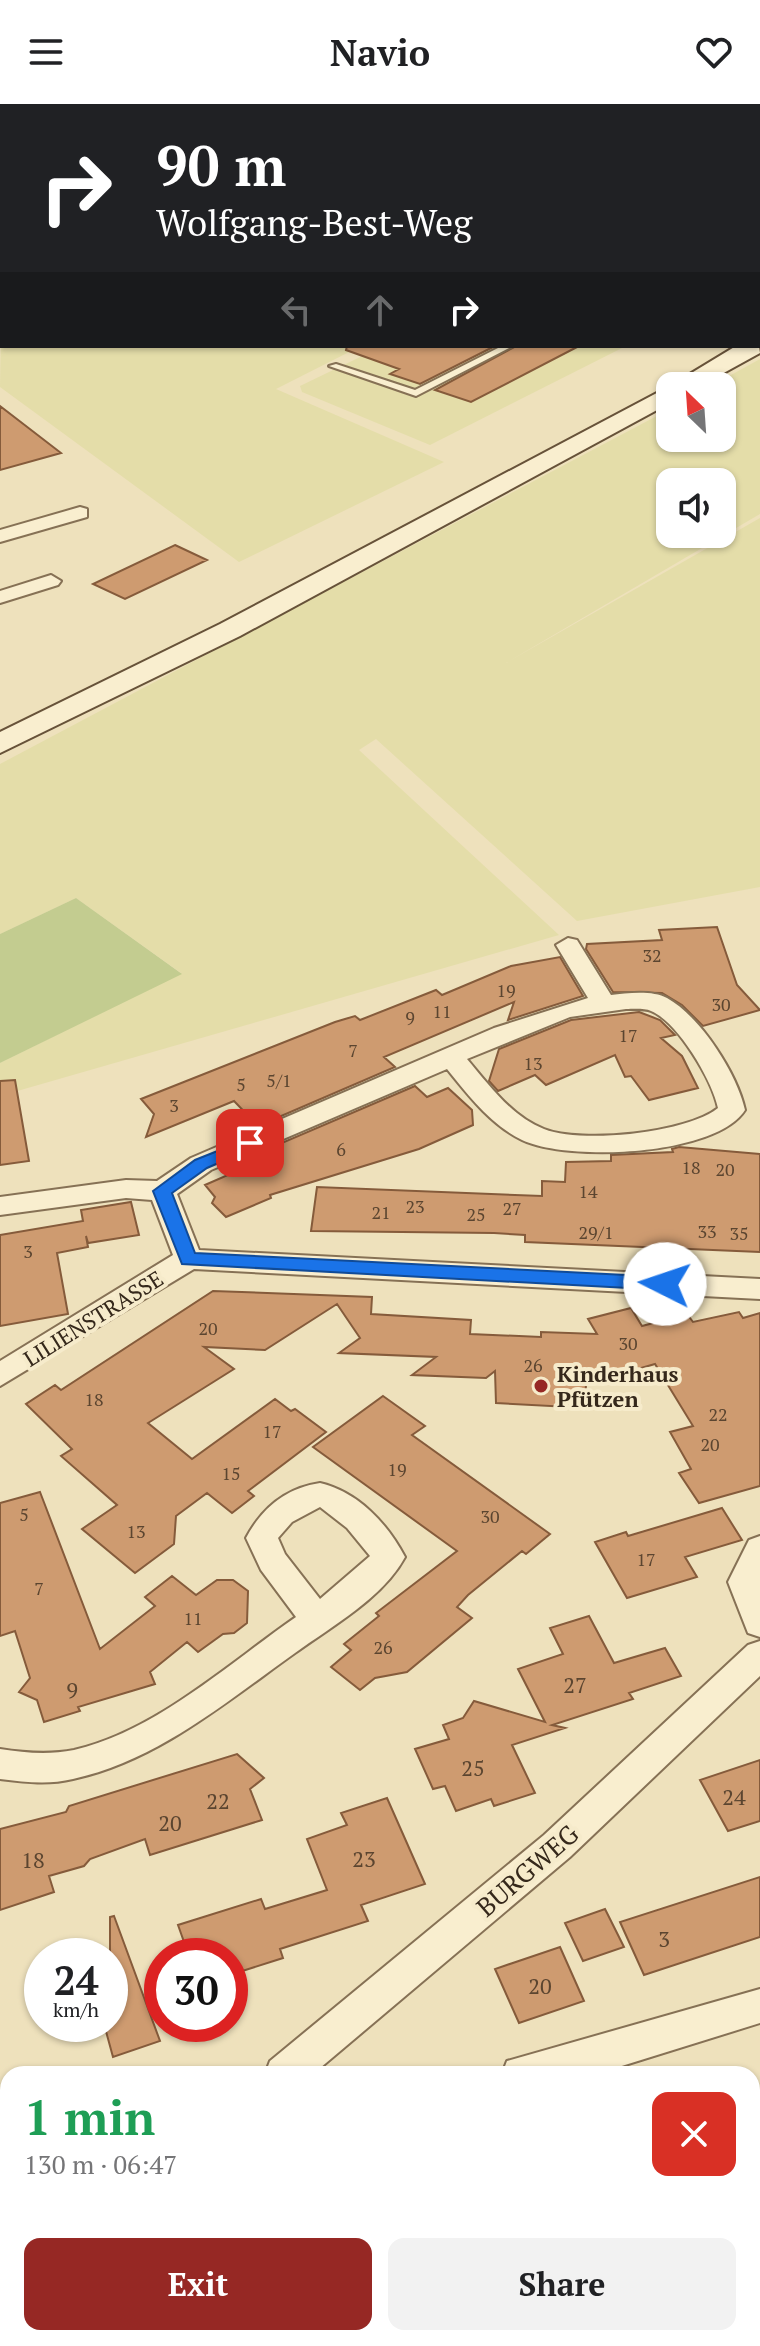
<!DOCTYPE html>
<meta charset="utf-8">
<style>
body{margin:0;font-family:"PT Serif",serif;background:#f2f2f2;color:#202124;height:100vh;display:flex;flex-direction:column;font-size:30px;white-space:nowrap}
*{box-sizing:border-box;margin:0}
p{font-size:26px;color:#757577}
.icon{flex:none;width:44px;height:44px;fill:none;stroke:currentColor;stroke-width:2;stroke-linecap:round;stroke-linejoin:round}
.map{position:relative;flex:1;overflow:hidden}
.drawer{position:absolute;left:0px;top:1962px;width:760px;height:280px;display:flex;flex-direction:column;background:#fff;border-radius:24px 24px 0 0;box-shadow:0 2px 6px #0004}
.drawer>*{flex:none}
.banner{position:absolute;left:0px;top:0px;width:760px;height:244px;box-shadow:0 2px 6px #0004;background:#202124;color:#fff;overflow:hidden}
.needle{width:52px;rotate:335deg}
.tools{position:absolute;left:656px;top:268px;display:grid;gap:16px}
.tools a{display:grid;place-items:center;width:80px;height:80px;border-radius:16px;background:#fff;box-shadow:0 2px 6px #0004;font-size:40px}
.speed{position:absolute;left:24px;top:1834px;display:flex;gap:16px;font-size:40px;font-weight:700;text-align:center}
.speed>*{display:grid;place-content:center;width:104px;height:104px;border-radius:50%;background:#fff;box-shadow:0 2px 6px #0004;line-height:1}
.speed small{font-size:20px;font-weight:400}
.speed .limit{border:12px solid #d22;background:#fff;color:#111}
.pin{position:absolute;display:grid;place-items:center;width:68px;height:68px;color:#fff;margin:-34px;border-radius:16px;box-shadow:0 4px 12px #0006}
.me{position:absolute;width:88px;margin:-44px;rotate:274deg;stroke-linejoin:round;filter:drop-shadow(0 0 6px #0008)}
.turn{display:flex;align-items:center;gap:28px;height:168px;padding:0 24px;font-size:36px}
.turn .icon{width:104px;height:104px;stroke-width:2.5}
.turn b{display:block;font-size:56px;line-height:68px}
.lanes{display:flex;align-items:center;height:76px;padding:0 24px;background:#0003;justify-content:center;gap:40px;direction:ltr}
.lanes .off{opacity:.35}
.round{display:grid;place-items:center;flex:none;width:84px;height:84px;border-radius:16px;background:#f2f2f2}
.overview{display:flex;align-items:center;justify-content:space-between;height:136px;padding:0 24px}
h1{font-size:48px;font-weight:800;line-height:60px;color:#1e9e55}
.cta{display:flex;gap:16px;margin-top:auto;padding:16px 24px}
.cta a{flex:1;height:92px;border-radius:16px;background:#962824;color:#fff;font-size:32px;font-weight:800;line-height:92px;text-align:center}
.cta a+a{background:#f2f2f2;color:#202124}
header{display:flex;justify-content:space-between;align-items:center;height:104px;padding:0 24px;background:#fff;font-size:36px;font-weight:800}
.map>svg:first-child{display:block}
</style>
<header><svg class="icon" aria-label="menu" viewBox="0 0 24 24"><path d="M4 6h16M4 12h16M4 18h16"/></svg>Navio<svg class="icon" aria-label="heart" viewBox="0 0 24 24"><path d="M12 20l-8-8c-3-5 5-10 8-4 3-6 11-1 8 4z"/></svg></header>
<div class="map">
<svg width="760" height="2242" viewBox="0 0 760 2242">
<rect width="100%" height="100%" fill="#eee1bc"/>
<path fill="#e4dda9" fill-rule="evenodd" d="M413,0H760V224L758,2H409Z
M2,172V242H361L276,285L444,358L239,458L0,283Z
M383,242H626L430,341L302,288L300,282Z
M760,255V410L506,559L760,414V783L577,817L376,635L359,646L559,831L0,992V959L181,869L76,794L0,830V660L670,305V334H722V282H711ZM670,378H722V430H670Z"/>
<path fill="#c3cc90" d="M76,794L182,870L0,959V830Z"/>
<path fill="#ce9b70" stroke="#855b3b" stroke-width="2" d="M347,242H495L420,280L390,270L399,265L346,246Z
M516,242H579L471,298L435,286Z
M0,302L61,349L0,366Z
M175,441L207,456L125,495L93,480Z
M717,823L737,881L760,906L703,922L682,901L662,889L613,888L586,845L587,840L662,836L659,826Z
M560,853L583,892L508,916L514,898L384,953L395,963L258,1022L234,997L146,1033L154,1010L141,995L335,918L355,912L360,916L436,886L442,891L511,862Z
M639,908L660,916L675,931L661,934L682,952L698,984L649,996L631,972L625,973L615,951L546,981L535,971L498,987L489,977L499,945L571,916Z
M15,976L29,1057L0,1061V977Z
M415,982L427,993L448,984L472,1006L473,1021L419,1045L270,1091L271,1094L226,1113L212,1099L215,1093L205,1081L228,1071L226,1069L281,1045L277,1041Z
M679,1043L760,1050V1148L525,1138V1131L494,1129L311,1127L317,1083L542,1092V1077L565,1078L566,1058L611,1057V1051L673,1048L672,1045Z
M131,1098L139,1131L88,1139L86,1132L88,1143L57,1149L68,1210L0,1222V1131L83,1117L81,1106Z
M213,1187L372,1193L371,1210L471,1216L470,1230L541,1233V1228L597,1230L588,1215L631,1204L642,1222L687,1210L693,1218L739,1208L743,1214L760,1209V1382L699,1399L679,1369L691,1365L670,1328L693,1322L655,1260L586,1280L585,1299L569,1298V1303L496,1299L495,1267L486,1274L412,1271L436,1253L339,1249L360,1234L337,1200L265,1246L204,1243L234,1265L148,1319L192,1355L275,1295L291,1307L295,1305L326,1328L248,1387L254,1392L232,1409L207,1389L176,1412L174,1440L135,1469L82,1425L117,1401L61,1352L72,1345L26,1300L55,1281L61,1286Z
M383,1292L425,1322L412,1331L550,1430L526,1450L522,1447L468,1491L457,1503L472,1514L407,1568L375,1574L360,1586L331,1563L351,1546L344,1540L379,1512L376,1509L457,1447L313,1343Z
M40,1388L100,1545L155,1502L145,1493L172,1472L196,1491L217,1476H233L248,1487L247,1519L234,1529L223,1530L198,1548L187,1538L150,1568L155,1580L78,1603L80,1607L44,1618L37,1596L19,1588L30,1574L15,1527L0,1532V1399Z
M722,1404L742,1436L685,1453L697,1473L627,1494L595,1438L626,1428L628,1432Z
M589,1512L614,1559L665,1544L681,1572L629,1589L633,1595L552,1621L565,1624L512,1641L535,1689L494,1702L491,1695L456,1707L445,1682L433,1685L415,1645L449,1635L443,1621L463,1614L474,1597L545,1618L518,1565L563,1550L550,1524Z
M237,1650L264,1674L250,1685L262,1716L150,1751L145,1735L90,1755L84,1762L49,1772L54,1788L0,1806V1725L66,1708L69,1702Z
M760,1656V1717L728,1727L700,1676Z
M387,1694L425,1780L361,1801L368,1817L280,1845L283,1854L230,1871V1852H189L178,1821L261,1795L265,1805L327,1786L307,1735L347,1721L341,1709Z
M760,1773V1833L644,1871L620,1818Z
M605,1805L624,1843L583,1857L565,1819Z
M114,1812L160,1937L113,1953L104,1920H110V1813Z
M560,1843L584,1897L519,1919L495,1865Z"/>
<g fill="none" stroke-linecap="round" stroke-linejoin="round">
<defs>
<path id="lane" d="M502,242H513L416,292L329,262L336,260L415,286Z"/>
<path id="street" d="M80,403L87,405V413L0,438V426Z
M51,471L61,477L58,481L0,499V487Z
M568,834L577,836L611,891C627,889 653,886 667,894C701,913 737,970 745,1006C716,1052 568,1058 522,1036C491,1021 468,991 447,965L211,1066L177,1090L199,1146L760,1175V1195L194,1165L0,1282V1257L173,1151L152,1096L126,1094L0,1111V1093L126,1076L157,1077L191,1054L494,924L588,894L556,841ZM626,905C633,905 645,904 651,907C678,918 712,976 718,1004C687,1029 582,1040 544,1025C512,1013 489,981 467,955L570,913Z
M320,1379C358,1388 387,1419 405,1453C383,1494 332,1522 295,1549C226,1598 157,1657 73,1675C48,1681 25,1678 0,1675V1645C25,1649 49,1651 74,1646C156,1627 228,1560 296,1513L261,1466L246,1434C262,1404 286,1384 320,1379ZM320,1403L347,1424L370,1452L320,1495L285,1450L278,1434L292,1418Z
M760,1432V1533L748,1529L728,1478L749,1436Z
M760,1537V1572L570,1753L313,1970H265L270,1957L544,1731L748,1541Z
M760,1885V1919L596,1970H502L507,1957Z
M8,2119V2161L0,2164V2122Z"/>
<path id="secondary" d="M758,236L760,249L700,282H670V299L240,532L0,649V628L220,520L670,282L736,242H758Z"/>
</defs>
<use href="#lane" stroke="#867155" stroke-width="4"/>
<use href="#street" stroke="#867155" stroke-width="4"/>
<use href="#secondary" stroke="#675239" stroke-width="4"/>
<use href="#lane" fill="#f9eecf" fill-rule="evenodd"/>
<use href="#street" fill="#f9eecf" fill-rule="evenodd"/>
<use href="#secondary" fill="#f9eecf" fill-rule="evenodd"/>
</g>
<path fill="#1a73e8" stroke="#114b97" stroke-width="2" d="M250,1034L256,1035V1043L207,1064L172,1089L195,1149L665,1173L675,1180L665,1186L182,1160L153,1087L195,1056Z"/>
<circle fill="#962824" stroke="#f6ebcb" stroke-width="3" cx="541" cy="1282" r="8"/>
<g text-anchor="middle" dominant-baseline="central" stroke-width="8" stroke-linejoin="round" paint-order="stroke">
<g font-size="18" fill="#5b4530">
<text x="652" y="851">32</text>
<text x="506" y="886">19</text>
<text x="721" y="900">30</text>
<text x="442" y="907">11</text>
<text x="410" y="913">9</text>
<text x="628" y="931">17</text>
<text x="353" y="946">7</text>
<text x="533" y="959">13</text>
<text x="279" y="976">5/1</text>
<text x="241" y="980">5</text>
<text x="174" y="1001">3</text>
<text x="341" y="1045">6</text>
<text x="691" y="1063">18</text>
<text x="725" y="1065">20</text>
<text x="588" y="1087">14</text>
<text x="415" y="1102">23</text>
<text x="512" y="1104">27</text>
<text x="381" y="1108">21</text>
<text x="476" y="1110">25</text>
<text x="707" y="1127">33</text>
<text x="596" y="1128">29/1</text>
<text x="739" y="1129">35</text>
<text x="28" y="1147">3</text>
<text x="208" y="1224">20</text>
<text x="628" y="1239">30</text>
<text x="533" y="1261">26</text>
<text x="94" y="1295">18</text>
<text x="718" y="1310">22</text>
<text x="272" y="1327">17</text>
<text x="710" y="1340">20</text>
<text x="397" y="1365">19</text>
<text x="231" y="1369">15</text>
<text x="24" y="1410">5</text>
<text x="490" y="1412">30</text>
<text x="136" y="1427">13</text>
<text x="646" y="1455">17</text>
<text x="39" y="1484">7</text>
<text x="193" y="1514">11</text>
<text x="383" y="1543">26</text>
</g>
<g font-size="22" fill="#35281b" stroke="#f6ebcb">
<text transform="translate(93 1214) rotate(-32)">LILIENSTRASSE</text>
</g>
<g font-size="22" font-weight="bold" fill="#35281b" stroke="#f6ebcb" text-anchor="start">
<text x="557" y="1269">Kinderhaus<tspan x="557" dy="25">Pfützen</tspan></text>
</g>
<g font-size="22" fill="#5b4530">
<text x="575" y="1580">27</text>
<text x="72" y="1585">9</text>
<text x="473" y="1663">25</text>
<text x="734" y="1692">24</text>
<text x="218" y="1696">22</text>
<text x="170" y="1718">20</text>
<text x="364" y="1754">23</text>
<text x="33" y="1755">18</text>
<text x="664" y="1834">3</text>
<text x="540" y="1881">20</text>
</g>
<g font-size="26" fill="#35281b" stroke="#f6ebcb">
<text transform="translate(527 1766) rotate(-41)">BURGWEG</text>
</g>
</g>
</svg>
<div class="tools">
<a><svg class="needle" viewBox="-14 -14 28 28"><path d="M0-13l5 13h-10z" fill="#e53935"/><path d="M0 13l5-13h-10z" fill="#757577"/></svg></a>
<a><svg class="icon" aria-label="sound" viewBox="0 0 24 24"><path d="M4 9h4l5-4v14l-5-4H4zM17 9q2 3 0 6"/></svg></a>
</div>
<div class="speed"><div>24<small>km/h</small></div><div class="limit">30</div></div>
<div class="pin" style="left:250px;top:1039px;background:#d93025"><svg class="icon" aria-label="arrive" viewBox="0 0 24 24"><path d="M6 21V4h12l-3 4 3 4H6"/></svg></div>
<svg class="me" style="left:665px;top:1180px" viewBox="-20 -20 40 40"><circle r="19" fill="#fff"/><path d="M0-13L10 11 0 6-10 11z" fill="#1a73e8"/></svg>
<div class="banner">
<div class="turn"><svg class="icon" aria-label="right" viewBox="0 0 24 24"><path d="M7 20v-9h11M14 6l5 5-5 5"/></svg><div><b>90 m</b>Wolfgang-Best-Weg</div></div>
<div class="lanes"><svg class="icon off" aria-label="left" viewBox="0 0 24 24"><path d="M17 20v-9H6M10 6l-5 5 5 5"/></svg><svg class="icon off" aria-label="ahead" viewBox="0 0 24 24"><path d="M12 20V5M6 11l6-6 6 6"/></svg><svg class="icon" aria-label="right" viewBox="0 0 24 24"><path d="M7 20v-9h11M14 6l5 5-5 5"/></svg></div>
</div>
<section class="drawer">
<div class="overview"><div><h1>1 min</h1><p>130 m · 06:47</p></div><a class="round" style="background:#d93025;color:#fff"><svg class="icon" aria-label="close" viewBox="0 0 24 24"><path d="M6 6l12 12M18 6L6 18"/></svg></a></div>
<div class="cta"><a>Exit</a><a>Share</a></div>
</section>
</div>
